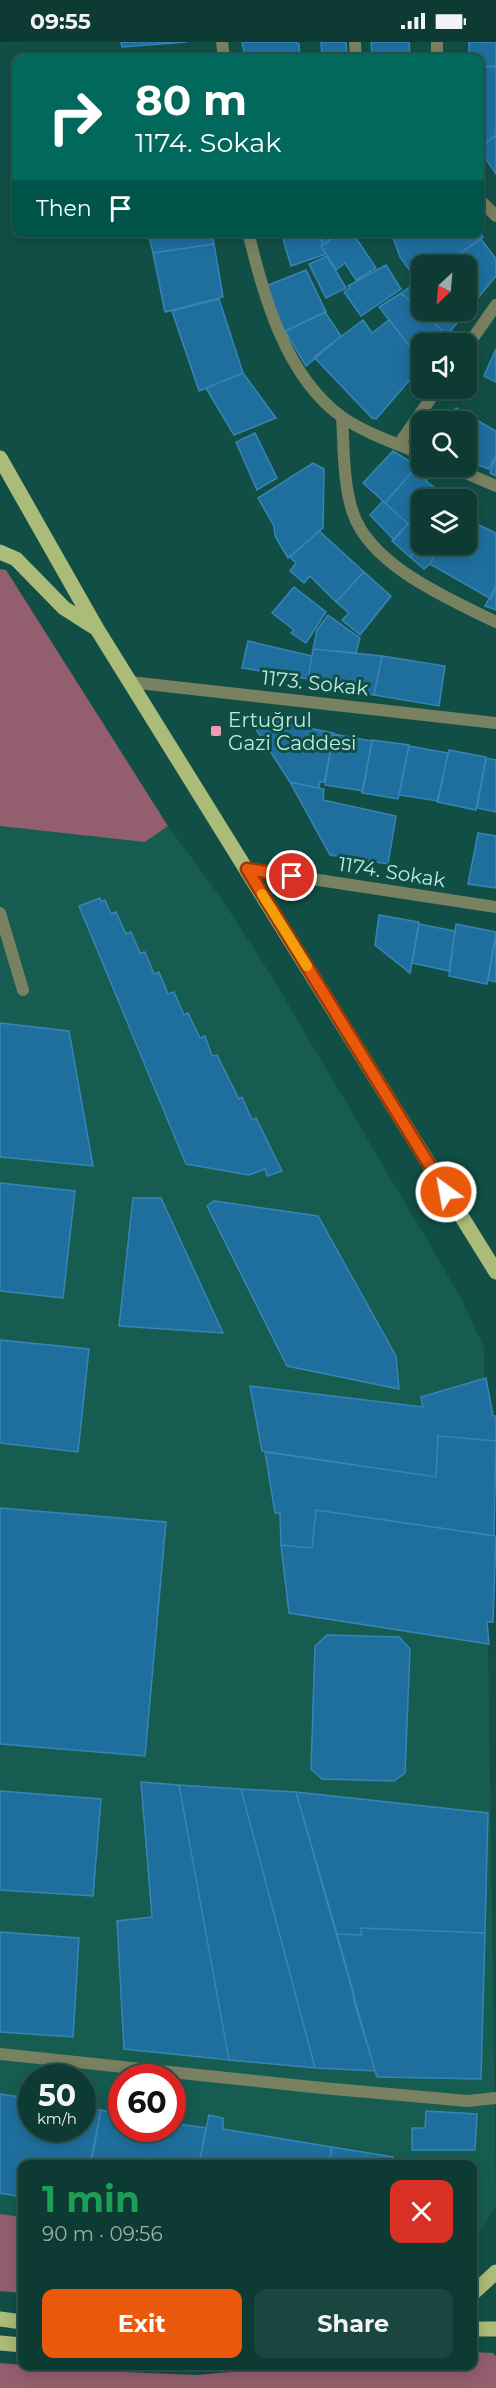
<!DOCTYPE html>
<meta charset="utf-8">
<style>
body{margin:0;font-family:Montserrat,sans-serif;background:#1b4640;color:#f1f3f6;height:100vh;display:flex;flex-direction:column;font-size:22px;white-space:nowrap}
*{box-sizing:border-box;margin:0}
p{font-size:20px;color:#9aadac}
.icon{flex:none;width:33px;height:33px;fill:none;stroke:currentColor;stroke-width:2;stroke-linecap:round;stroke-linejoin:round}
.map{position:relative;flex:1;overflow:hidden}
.panel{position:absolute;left:18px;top:2118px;width:459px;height:210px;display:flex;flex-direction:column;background:#0d3b34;border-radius:12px;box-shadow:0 3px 15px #0003,0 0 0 2px #2d554f}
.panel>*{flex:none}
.top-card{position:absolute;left:12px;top:12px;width:472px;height:183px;border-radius:12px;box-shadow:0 3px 15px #0003,0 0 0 2px #2d554f;background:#00695c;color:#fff;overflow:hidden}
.needle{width:39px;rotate:206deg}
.buttons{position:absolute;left:411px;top:213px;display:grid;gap:12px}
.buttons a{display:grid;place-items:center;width:66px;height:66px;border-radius:12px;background:#0d3b34;box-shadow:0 3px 15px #0003,0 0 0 2px #2d554f;font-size:30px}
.speed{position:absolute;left:18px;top:2022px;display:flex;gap:12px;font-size:30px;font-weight:700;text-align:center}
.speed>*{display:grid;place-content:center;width:78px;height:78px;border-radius:50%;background:#0d3b34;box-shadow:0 3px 15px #0003,0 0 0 2px #2d554f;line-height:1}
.speed small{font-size:15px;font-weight:400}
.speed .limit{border:9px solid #d22;background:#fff;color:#111}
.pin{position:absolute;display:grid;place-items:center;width:51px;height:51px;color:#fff;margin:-26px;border:3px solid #fff;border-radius:50%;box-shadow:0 2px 6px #0007}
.me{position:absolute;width:66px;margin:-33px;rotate:328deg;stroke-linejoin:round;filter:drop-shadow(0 0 4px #0008)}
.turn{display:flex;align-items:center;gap:21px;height:126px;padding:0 24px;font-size:27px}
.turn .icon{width:78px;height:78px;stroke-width:2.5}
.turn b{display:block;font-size:42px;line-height:51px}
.then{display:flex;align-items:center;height:57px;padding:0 24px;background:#0003;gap:12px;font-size:22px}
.round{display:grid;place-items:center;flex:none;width:63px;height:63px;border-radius:12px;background:#1b4640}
.summary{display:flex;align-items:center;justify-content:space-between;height:102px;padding:0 24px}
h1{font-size:36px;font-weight:700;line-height:45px;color:#1e9e55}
.primary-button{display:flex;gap:12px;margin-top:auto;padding:12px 24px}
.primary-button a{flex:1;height:69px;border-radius:12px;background:#ea580c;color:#fff;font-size:24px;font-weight:700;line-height:69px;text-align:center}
.primary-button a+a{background:#1b4640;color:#f1f3f6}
.status{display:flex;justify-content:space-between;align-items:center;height:42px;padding:0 30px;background:#0d3b34;direction:ltr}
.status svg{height:16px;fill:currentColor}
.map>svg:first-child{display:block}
</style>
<div class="status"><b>09:55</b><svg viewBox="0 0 49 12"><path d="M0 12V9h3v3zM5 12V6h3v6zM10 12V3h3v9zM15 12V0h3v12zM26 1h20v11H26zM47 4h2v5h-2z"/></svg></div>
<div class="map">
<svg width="496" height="2346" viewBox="0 0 496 2346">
<rect width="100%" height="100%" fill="#114f46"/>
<path fill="#165c51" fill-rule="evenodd" d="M0,784L145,799L168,784L220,855L271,933L461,1256L484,1306L496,2163L473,2203L472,2122H22V2175L0,2172ZM32,2036H82V2086H32ZM122,2036H172V2086H122Z"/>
<path fill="#935e6e" d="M0,527L6,528L168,784L145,800L0,784Z
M0,2172L22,2175V2251L0,2249Z
M473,2310L493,2311L496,2314V2346H0V2321L76,2328L197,2333L296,2324H472Z"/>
<path fill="#1f6f9e" stroke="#3885b5" stroke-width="1.5" d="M121,0H187L122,5Z
M242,0H295L299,2L300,16H245Z
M321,0H346L347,16H322Z
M371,0H409L410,16H372Z
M469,0H496V25H480V16H469Z
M496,24V93L480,105V25Z
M496,93V132L480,108V105Z
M148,190H212L214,202L153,211Z
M281,190H320L323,203L321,204L326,212L291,224Z
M319,190H341L323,203Z
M341,190H352L376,226L356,238L345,221L336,228L321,204Z
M391,190H480L483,195L442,224H422V237L418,240L400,215Z
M481,197L496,217V234L468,268L466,224H442Z
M214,202L223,255L165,270L153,211Z
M327,214L346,246L326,256L309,222Z
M386,223L401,247L361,274L344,250L350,246L348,244Z
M306,228L326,270L284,290L266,244Z
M422,237V268H468L447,293L401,251Z
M401,251L447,293L442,302H422V320L379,265Z
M219,257L243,331L199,349L172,269Z
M325,270L341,294L306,324L285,289Z
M363,278L372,291L389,278L422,320L408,340L376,377L372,376L314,315Z
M496,307V340L484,334Z
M243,331L276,376L234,393L206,346Z
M456,366L496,389V413L489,427L466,419V380H448Z
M255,391L277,436L257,448L236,400Z
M393,409L417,424L385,461L363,441Z
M496,412V434L490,431Z
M313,421L324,427L323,486L288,516L275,494L274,484L258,456Z
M417,424L430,434L426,439L438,448L430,458H422V467L408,482L385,461Z
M383,459L408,482L394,498L370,473Z
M422,467V502L410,515L392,499Z
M466,477L496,491V544L491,557L430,522L438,502H466Z
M319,489L364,530L336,560L310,534L304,541L290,529L296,521L290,515Z
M422,502H439L430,522L424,527L410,515Z
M364,530L391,554L360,593L342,578L349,571L336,560Z
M496,544V568L485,564Z
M294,545L326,570L306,601L291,591L294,588L272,571Z
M328,573L360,596L356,611L313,607L317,588Z
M248,599L312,614L308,637L242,626Z
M313,607L382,614L374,653L308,637Z
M382,614L445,624L439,664L374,653Z
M258,676L334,691L324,740H320L319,746L290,740L255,686Z
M333,692L372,699L363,749L325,743Z
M372,698L409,703L398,757L362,751Z
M409,704L448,711L438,759L399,753Z
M449,708L486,715L476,768L437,760Z
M486,716L496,718V770L477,766Z
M290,740L324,747L323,758L396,774L388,822L330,813Z
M478,791L496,794V846L468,842Z
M100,856L101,860L105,858L111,872L116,870L126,892L131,890L140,911L145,910L154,932L159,930L168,952L174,950L184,973L188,971L200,996L205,994L212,1014L217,1013L239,1057L242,1055L252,1078L256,1076L282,1129L267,1134L265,1127L249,1133L186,1122L79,864Z
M379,873L419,880L410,931L375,903Z
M419,882L455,889L449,929L412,921Z
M456,882L496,890L487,942L449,934Z
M496,893V940L488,938Z
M0,981L69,989L93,1124L0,1115Z
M0,1141L75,1149L63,1256L0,1249Z
M133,1156H161L223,1291L119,1284Z
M214,1159L318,1174L396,1314L399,1347L287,1324L207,1164Z
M0,1298L89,1307L78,1410L0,1401Z
M486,1336L493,1374H496V1399L438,1394L436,1435L262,1409L250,1344L423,1365L421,1355Z
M438,1394L496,1399L494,1494L316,1468L312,1506L281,1503L280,1471H275L265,1410L436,1435Z
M0,1466L166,1480L145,1714L0,1702Z
M316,1468L496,1494L493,1580H487L489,1602L289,1571L281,1503L312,1506Z
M327,1593L399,1595L410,1607L405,1731L394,1739L322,1737L311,1727L315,1604Z
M141,1740L179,1743L229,2018L124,2007L117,1879L152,1875Z
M179,1743L241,1747L315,2026L229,2018Z
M241,1747L296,1750L375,2029L315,2026Z
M0,1749L101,1757L93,1854L0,1848Z
M296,1750L488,1771L485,1891L360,1886L362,1893L337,1892Z
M360,1886L485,1891L481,2037L377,2035L353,1956L354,1953L337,1892L362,1893Z
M0,1890L79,1896L73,1995L0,1990Z
M30,2045L32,2086H82V2065L101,2068L90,2122H22V2155L0,2151V2052L28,2056Z
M101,2068L122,2072V2086H172V2081L206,2086L199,2122H91Z
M426,2069L477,2072L475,2108H412V2086H425Z
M209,2073L223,2076V2087L332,2105L329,2122H199Z
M332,2105L393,2115V2122H329Z"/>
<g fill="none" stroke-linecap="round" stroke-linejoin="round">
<path stroke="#788160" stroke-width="12" d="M0,871L23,948
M0,2012L322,2046L468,2059L496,2056"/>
<path stroke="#788160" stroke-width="12" d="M222,0L224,16
M355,0L356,16
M437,0V16
M480,158L496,174
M248,190C264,254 285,334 342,375C363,390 397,402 422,412
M466,306L496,263
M342,375C344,406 343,442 353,471C371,524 449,557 496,580
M399,402L438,346
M450,424L496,444
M130,640L496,681
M247,827L496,865"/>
<path stroke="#abbb78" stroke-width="15" d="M0,416L97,587L496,1230
M0,510L16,517L64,566L97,587
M472,2252L496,2230
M0,2277L22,2280
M472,2287H496
M0,2301L22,2303"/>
</g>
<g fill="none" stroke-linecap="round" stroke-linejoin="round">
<defs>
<path id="route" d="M292,834L247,827L446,1150"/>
</defs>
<use href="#route" stroke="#983908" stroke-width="15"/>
<use href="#route" stroke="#ea580c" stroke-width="10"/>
<path stroke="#f59e0b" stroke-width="10" d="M262,852L307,924"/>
</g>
<rect fill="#f09ab5" stroke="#114f46" stroke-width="2" x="210" y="683" width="12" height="12" rx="3"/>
<g text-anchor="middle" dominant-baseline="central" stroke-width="6" stroke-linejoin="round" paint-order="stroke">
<g font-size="20" fill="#baece0" stroke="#114f46">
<text transform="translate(315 641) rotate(6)">1173. Sokak</text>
<text transform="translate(392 830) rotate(9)">1174. Sokak</text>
</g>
<g font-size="20" fill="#baece0" stroke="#114f46" text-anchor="start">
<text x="228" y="678">Ertuğrul<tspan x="228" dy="23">Gazi Caddesi</tspan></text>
</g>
</g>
</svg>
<div class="buttons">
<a><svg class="needle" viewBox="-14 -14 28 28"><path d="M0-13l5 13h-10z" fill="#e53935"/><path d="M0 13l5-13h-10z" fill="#9aadac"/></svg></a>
<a><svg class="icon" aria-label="sound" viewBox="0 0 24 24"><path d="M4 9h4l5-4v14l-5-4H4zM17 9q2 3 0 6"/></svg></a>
<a><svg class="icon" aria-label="search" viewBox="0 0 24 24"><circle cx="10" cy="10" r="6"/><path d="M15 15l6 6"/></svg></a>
<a><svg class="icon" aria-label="layers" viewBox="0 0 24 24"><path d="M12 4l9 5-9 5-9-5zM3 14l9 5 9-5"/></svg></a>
</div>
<div class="speed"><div>50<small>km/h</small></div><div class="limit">60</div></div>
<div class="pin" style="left:292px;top:834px;background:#d93025"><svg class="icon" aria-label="arrive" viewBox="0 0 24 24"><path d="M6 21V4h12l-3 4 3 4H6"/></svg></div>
<svg class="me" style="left:446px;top:1150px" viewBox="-20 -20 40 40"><circle r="17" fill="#ea580c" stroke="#fff" stroke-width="3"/><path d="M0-11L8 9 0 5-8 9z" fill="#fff"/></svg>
<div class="top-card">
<div class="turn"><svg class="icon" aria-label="right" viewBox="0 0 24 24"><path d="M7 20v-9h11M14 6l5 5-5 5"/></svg><div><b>80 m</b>1174. Sokak</div></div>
<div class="then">Then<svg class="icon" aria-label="arrive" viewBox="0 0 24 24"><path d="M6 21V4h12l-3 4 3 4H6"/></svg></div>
</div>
<section class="panel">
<div class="summary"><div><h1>1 min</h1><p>90 m · 09:56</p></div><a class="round" style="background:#d93025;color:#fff"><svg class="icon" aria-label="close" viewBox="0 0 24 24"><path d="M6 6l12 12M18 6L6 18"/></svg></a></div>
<div class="primary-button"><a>Exit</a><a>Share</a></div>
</section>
</div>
